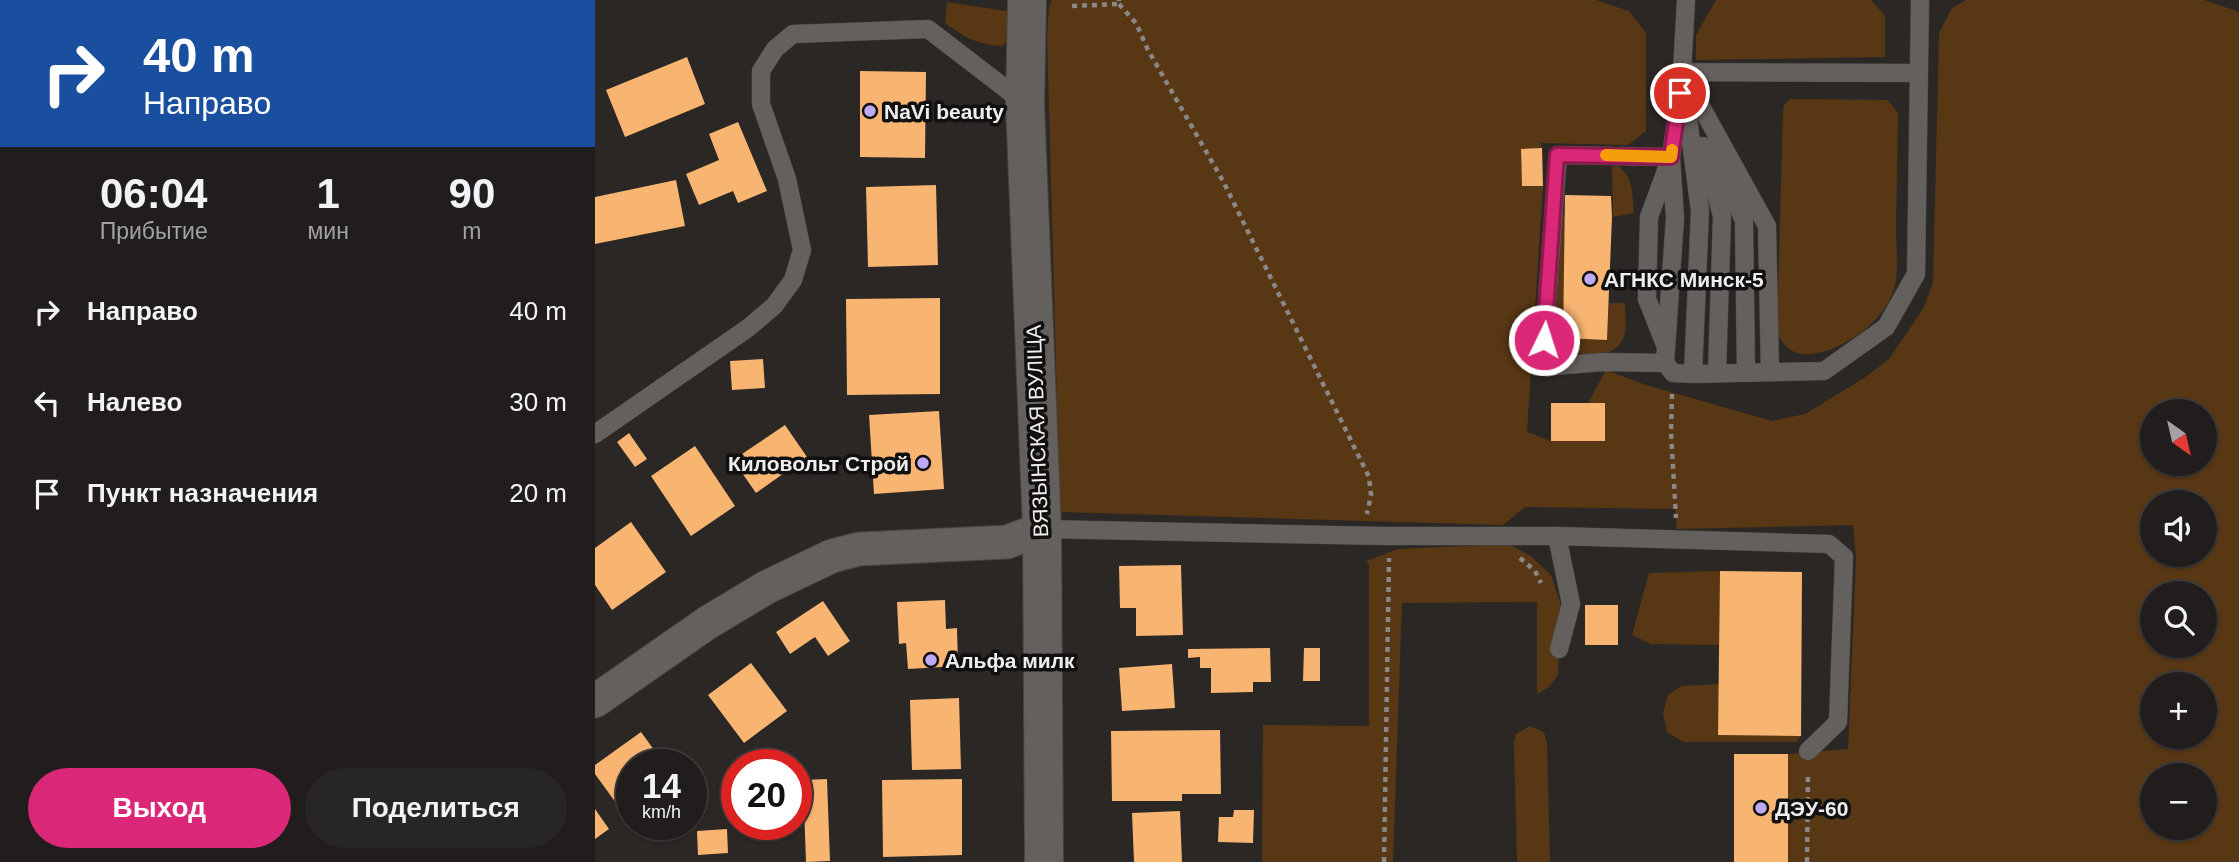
<!DOCTYPE html>
<html lang="ru">
<meta charset="utf-8">
<style>
body{margin:0;font-family:Helvetica,sans-serif;background:#282625;color:#f1f3f6;height:100vh;display:flex;flex-direction:column;font-size:26px;white-space:nowrap}
*{box-sizing:border-box;margin:0}
p{font-size:23px;color:#a2a2a3}
.icon{flex:none;width:38px;height:38px;fill:none;stroke:currentColor;stroke-width:2;stroke-linecap:round;stroke-linejoin:round}
.map{position:relative;flex:1;overflow:hidden}
.details{display:flex;flex-direction:column;background:#201d1c;width:595px}
.details>*{flex:none}
.banner{background:#1a4fa0;color:#fff;overflow:hidden}
.needle{width:46px;rotate:146deg}
.tools{position:absolute;left:1545px;top:399px;display:grid;gap:14px}
.tools a{display:grid;place-items:center;width:77px;height:77px;border-radius:50%;background:#201d1c;box-shadow:0 2px 5px #0004,0 0 0 2px #3d3b3b;font-size:35px}
.speed{position:absolute;left:21px;top:749px;display:flex;gap:14px;font-size:35px;font-weight:700;text-align:center}
.speed>*{display:grid;place-content:center;width:91px;height:91px;border-radius:50%;background:#201d1c;box-shadow:0 2px 5px #0004,0 0 0 2px #3d3b3b;line-height:1}
.speed small{font-size:18px;font-weight:400}
.speed .limit{border:10px solid #d22;background:#fff;color:#111}
.pin{position:absolute;display:grid;place-items:center;width:60px;height:60px;color:#fff;margin:-30px;border:4px solid #fff;border-radius:50%;box-shadow:0 2px 7px #0007}
.me{position:absolute;width:77px;margin:-38px;rotate:4deg;stroke-linejoin:round;filter:drop-shadow(0 0 5px #0008)}
.turn{display:flex;align-items:center;gap:24px;height:147px;padding:0 28px;font-size:32px}
.turn .icon{width:91px;height:91px;stroke-width:2.5}
.turn b{display:block;font-size:49px;line-height:60px}
.eta{display:flex;justify-content:space-evenly;align-items:center;height:119px;text-align:center}
.eta b{font-size:42px;font-weight:700;line-height:49px}
.button{display:flex;gap:14px;margin-top:auto;padding:14px 28px}
.button a{flex:1;height:80px;border-radius:42px;background:#db2777;color:#fff;font-size:28px;font-weight:700;line-height:80px;text-align:center}
.button a+a{background:#282625;color:#f1f3f6}
ul{padding:0;list-style:none}
li{display:flex;align-items:center;gap:21px;height:91px;padding:0 28px}
li div{flex:1}
li b{display:block;font-size:26px}
li em{font-style:normal}
main{display:flex;flex:1;min-height:0}
.map>svg:first-child{display:block}
</style>
<main>
<section class="details">
<div class="banner">
<div class="turn"><svg class="icon" aria-label="right" viewBox="0 0 24 24"><path d="M7 20v-9h11M14 6l5 5-5 5"/></svg><div><b>40 m</b>Направо</div></div>
</div>
<div class="eta">
<div><b>06:04</b><p>Прибытие</p></div>
<div><b>1</b><p>мин</p></div>
<div><b>90</b><p>m</p></div>
</div>
<ul>
<li><svg class="icon" aria-label="right" viewBox="0 0 24 24"><path d="M7 20v-9h11M14 6l5 5-5 5"/></svg><div><b>Направо</b></div><em>40 m</em></li>
<li><svg class="icon" aria-label="left" viewBox="0 0 24 24"><path d="M17 20v-9H6M10 6l-5 5 5 5"/></svg><div><b>Налево</b></div><em>30 m</em></li>
<li><svg class="icon" aria-label="arrive" viewBox="0 0 24 24"><path d="M6 21V4h12l-3 4 3 4H6"/></svg><div><b>Пункт назначения</b></div><em>20 m</em></li>
</ul>
<div class="button"><a>Выход</a><a>Поделиться</a></div>
</section>
<div class="map">
<svg width="1644" height="862" viewBox="0 0 1644 862">
<rect width="100%" height="100%" fill="#2a2725"/>
<path fill="#583714" fill-rule="evenodd" d="M457,0H1001L1034,11L1051,33V131L1033,145L946,143L947,148L926,150L927,186H948L932,432L956,441L1010,403H993L1011,370L1048,384L1177,421L1210,414L1269,378L1294,359L1328,309L1338,283L1344,33L1357,8L1371,0H1609L1642,11L1644,13V862H1193V754L1253,749L1261,559L1258,525L1082,529L1080,509L930,507L908,525L465,512L452,38L454,7ZM1558,411H1610V464H1558ZM1558,502H1610V555H1558ZM1558,593H1610V646H1558ZM1558,684H1610V737H1558ZM1558,775H1610V828H1558Z
M1121,0H1276L1290,16V57L1101,60V35Z
M352,2L412,11L420,23L417,37L407,46C383,45 369,37 350,23Z
M1195,99L1293,100L1303,113C1302,151 1302,188 1301,226C1301,243 1303,263 1301,280C1296,317 1253,349 1217,354C1199,356 1186,347 1182,329L1188,111L1189,105Z
M1022,165C1039,178 1037,192 1039,213L1018,217L1017,167Z
M955,214L970,215L968,337L1012,339L1014,303H1030C1030,313 1032,326 1029,336C1021,362 984,353 964,351L956,343Z
M914,544L936,556L956,575L966,605L963,675L954,687L942,694V602L807,603L798,862H667L668,725L774,726V565L771,561L803,549Z
M1125,571L1124,645L1056,644L1037,635L1054,573Z
M1124,684L1123,735L1206,736L1201,742H1089L1072,732L1068,713L1073,695L1087,686Z
M935,726L949,732L952,743L955,862H922L919,743L921,734Z"/>
<path fill="#f8b471" d="M92,57L110,104L30,137L11,90Z
M265,71L331,72L330,158L265,157Z
M143,122L172,191L143,203L138,191L104,205L91,174L124,160L114,134Z
M947,148L948,186H927L926,149Z
M81,180L90,226L0,244V197Z
M341,185L343,265L273,267L271,187Z
M970,195L1016,196L1017,217L1012,340L968,338Z
M345,298V394L252,395L251,299Z
M168,359L170,388L137,390L135,361Z
M956,403H1010V441H956Z
M344,411L349,489L279,494L274,415Z
M190,425L212,457L161,493L138,460Z
M34,433L52,459L40,467L22,442Z
M100,446L140,506L96,536L56,476Z
M36,522L71,572L17,610L0,585V548Z
M586,565L588,635L541,636V608H525L524,566Z
M1125,571L1207,572L1206,736L1123,735Z
M350,600L351,629L362,628L363,666L313,669L311,643L304,644L302,602Z
M228,601L255,641L233,656L220,637L195,654L181,632Z
M990,605H1023V645H990Z
M675,648L676,682H658V692L616,693V668H605V657L593,658V649Z
M709,648H725V681H708Z
M156,663L192,711L149,743L113,695Z
M577,664L580,708L527,711L524,668Z
M364,698L366,769L317,770L315,700Z
M625,730L626,794H587V801H517L516,731Z
M46,732L70,765H37V808L29,814L0,774V765Z
M1139,754H1193V862H1139Z
M232,779L235,861L211,862L208,780Z
M367,779V855L288,857L287,780Z
M0,809L14,829L0,839Z
M639,810H659L658,843L623,842L624,817H638Z
M585,811L587,862H539L537,813Z
M132,829L133,853L103,855L102,831Z"/>
<g fill="none" stroke-linecap="round" stroke-linejoin="round">
<defs>
<path id="service" d="M1091,0L1087,72L1105,211L1098,374L1229,371L1291,327L1321,274L1325,0
M1087,72L1323,73
M1092,81L1172,226L1175,372
M1084,100L1076,157L1080,218L1070,363L1078,373L1098,374
M1108,146L1127,216L1122,373
M1121,153L1149,221L1151,372
M1070,363L1008,362L947,367L963,155L1076,157L1054,217L1052,299L1071,347
M0,434L153,328L179,306L198,280L207,250L192,179L166,104V71L180,49L198,34L333,29L428,102
M447,529L789,536H962L1234,544L1249,557L1243,722L1213,751
M962,536L976,604L964,649"/>
<path id="minor" d="M0,701L112,623L172,587L237,556L264,549L412,542L447,529"/>
<path id="tertiary" d="M432,0L430,104L447,529L449,862"/>
</defs>
<use href="#service" stroke="#474544" stroke-width="19"/>
<use href="#minor" stroke="#474544" stroke-width="35"/>
<use href="#tertiary" stroke="#474544" stroke-width="40"/>
<path stroke="#8a8786" stroke-width="4.5" stroke-dasharray="5 5" stroke-linecap="butt" d="M524,4L541,23L553,50L628,181L774,477L776,495L772,514
M477,6L524,4V0
M1077,394L1076,432L1081,518
M925,558L940,571L946,583
M789,862L794,558
M1212,862L1213,773"/>
<use href="#service" stroke="#63605e" stroke-width="18"/>
<use href="#minor" stroke="#63605e" stroke-width="33"/>
<use href="#tertiary" stroke="#63605e" stroke-width="38"/>
</g>
<g fill="none" stroke-linecap="round" stroke-linejoin="round">
<defs>
<path id="route" d="M949,340L962,155L1076,157L1085,93"/>
</defs>
<use href="#route" stroke="#8e194d" stroke-width="18"/>
<use href="#route" stroke="#db2777" stroke-width="12"/>
<path stroke="#f59e0b" stroke-width="12" d="M1011,155L1076,157L1077,150"/>
</g>
<g fill="#bea9f5" stroke="#111010" stroke-width="2.5">
<circle cx="275" cy="111" r="7"/>
<circle cx="995" cy="279" r="7"/>
<circle cx="328" cy="463" r="7"/>
<circle cx="336" cy="660" r="7"/>
<circle cx="1166" cy="808" r="7"/>
</g>
<g text-anchor="middle" dominant-baseline="central" stroke-width="7" stroke-linejoin="round" paint-order="stroke">
<g font-size="21" font-weight="bold" fill="#f0eeed" stroke="#111010" text-anchor="start">
<text x="289" y="111">NaVi beauty</text>
<text x="1009" y="279">АГНКС Минск-5</text>
<text x="314" y="463" text-anchor="end">Киловольт Строй</text>
<text x="350" y="660">Альфа милк</text>
<text x="1180" y="808">ДЭУ-60</text>
</g>
<g font-size="21" fill="#f0eeed" stroke="#111010">
<text transform="translate(442 431) rotate(-92)">ВЯЗЫНСКАЯ ВУЛІЦА</text>
</g>
</g>
</svg>
<div class="tools">
<a><svg class="needle" viewBox="-14 -14 28 28"><path d="M0-13l5 13h-10z" fill="#e53935"/><path d="M0 13l5-13h-10z" fill="#a2a2a3"/></svg></a>
<a><svg class="icon" aria-label="sound" viewBox="0 0 24 24"><path d="M4 9h4l5-4v14l-5-4H4zM17 9q2 3 0 6"/></svg></a>
<a><svg class="icon" aria-label="search" viewBox="0 0 24 24"><circle cx="10" cy="10" r="6"/><path d="M15 15l6 6"/></svg></a>
<a>+</a>
<a>−</a>
</div>
<div class="speed"><div>14<small>km/h</small></div><div class="limit">20</div></div>
<div class="pin" style="left:1085px;top:93px;background:#d93025"><svg class="icon" aria-label="arrive" viewBox="0 0 24 24"><path d="M6 21V4h12l-3 4 3 4H6"/></svg></div>
<svg class="me" style="left:949px;top:340px" viewBox="-20 -20 40 40"><circle r="17" fill="#db2777" stroke="#fff" stroke-width="3"/><path d="M0-11L8 9 0 5-8 9z" fill="#fff"/></svg>
</div>
</main>
